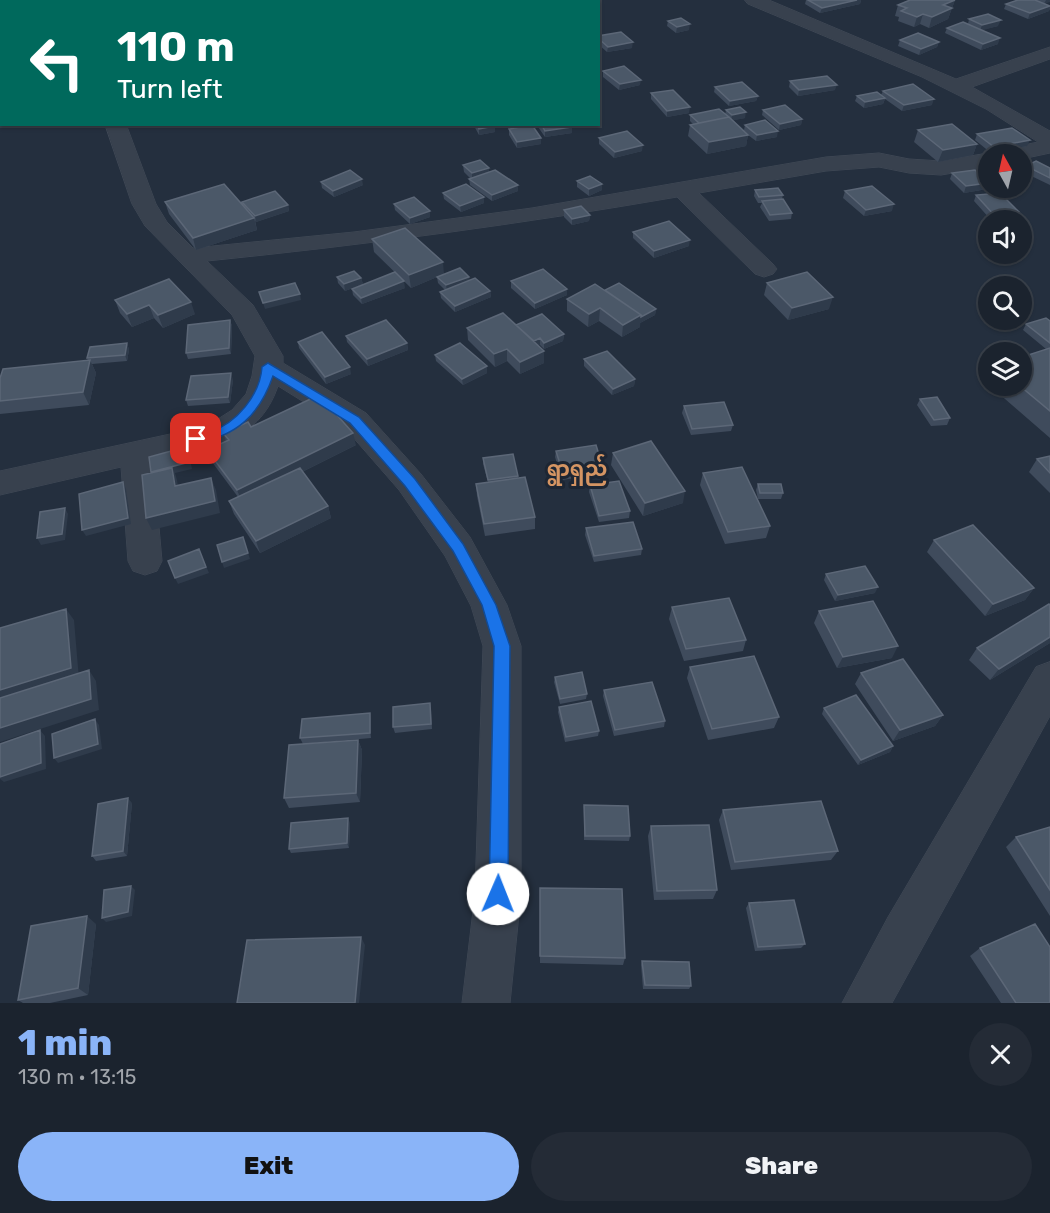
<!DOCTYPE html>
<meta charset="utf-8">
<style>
body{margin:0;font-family:Rubik,"Noto Sans Myanmar",sans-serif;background:#242b36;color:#f1f3f6;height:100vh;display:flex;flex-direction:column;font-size:22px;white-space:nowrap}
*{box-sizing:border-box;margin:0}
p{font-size:20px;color:#a0a4aa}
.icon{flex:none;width:33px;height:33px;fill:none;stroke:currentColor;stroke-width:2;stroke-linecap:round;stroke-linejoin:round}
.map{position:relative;height:1003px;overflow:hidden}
.drawer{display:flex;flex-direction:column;background:#1b232e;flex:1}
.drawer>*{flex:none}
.guide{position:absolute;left:0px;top:0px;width:600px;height:126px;box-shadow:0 2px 4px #0004,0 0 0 2px #39404a;background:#00695c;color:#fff;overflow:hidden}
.needle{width:39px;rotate:352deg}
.buttons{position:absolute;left:978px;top:144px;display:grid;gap:12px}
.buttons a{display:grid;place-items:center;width:54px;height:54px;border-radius:50%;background:#1b232e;box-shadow:0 2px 4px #0004,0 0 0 2px #39404a;font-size:30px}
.pin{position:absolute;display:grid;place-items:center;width:51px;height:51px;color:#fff;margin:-26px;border-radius:12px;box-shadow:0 3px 9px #0006}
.me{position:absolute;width:66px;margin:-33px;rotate:1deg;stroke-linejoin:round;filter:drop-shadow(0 0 4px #0008)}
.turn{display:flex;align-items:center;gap:21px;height:126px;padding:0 18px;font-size:27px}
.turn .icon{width:78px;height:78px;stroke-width:2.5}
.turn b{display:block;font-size:42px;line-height:51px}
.round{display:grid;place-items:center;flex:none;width:63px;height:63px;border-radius:32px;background:#242b36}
.summary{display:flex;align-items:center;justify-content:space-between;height:102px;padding:0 18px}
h1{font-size:36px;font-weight:800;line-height:45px;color:#8ab4f8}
.primary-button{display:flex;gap:12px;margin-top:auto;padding:12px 18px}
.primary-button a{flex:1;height:69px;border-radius:36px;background:#8ab4f8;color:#111;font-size:24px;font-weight:800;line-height:69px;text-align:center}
.primary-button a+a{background:#242b36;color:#f1f3f6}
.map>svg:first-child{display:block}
</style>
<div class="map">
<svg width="1050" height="1003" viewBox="0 0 1050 1003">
<rect width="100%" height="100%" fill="#242f3e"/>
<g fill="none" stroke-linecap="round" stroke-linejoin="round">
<defs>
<path id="minor" d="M402,0H433L401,2Z
M495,0H523L494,2Z
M745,0H769L956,79L1050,47V59L972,87L1050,131V153L1022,159V154H1002L1005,149L1038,142L986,109L922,77L748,4Z
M0,101H2V113H0Z
M105,124H126L156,204L167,222L193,248L354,232L532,208L826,157L879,153L909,159L941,161L988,153L993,154H988V167L941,175L909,173L879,167L826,171L699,193L773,264L777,269L773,274L764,277L755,274L677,197C521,224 365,245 207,261L253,305L283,356V363L366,413L421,474L470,537L507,605L521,646V894L510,1003H462L475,894L483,646L471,606L445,556L399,490L344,427L278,386C258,445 205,449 153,460L162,561L157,571L145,575L133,571L128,561L121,467L0,495V471L207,426L232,410L246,394L252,376L255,356L232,315L145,226L132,204Z
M1050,662V716L892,1003H842L888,917L1036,667Z"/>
</defs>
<use href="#minor" stroke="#414a57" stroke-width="1"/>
<use href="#minor" fill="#38414e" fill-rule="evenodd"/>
</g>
<path fill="#3f4b5c" d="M806,0H861L860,4L820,13L805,4Z
M955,0L948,19L929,28L920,24L914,27L898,21L899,17L895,16L898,5Z
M1018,0H1050L1045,4L1050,6V8L1049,11L1028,19L1004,9L1006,4Z
M969,19L998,26L981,30L998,44L981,50L945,33L947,28L968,24Z
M668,21L689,30L676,33L667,26Z
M598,36L632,48L607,52L598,44Z
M900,40L939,42L937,47L919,55L898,46Z
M603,71L640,85L619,90L603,77Z
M790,81L835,90L798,96L789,87Z
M715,87L758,96L756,101L729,106L714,92Z
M883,91L932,105L902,111L885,99L883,104L864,108L855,101L857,96L881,95Z
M651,93L689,113L667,117L651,99Z
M726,110L745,118L733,120L744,130L745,125L777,137L756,141L748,135L746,146L707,154L688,136L690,125L693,124L690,121V115H725Z
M763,110L802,119L801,125L779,130L762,115Z
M473,124H494L495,132L479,135Z
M536,124H570L572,127V133L545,137Z
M509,129L541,144L517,148L509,135Z
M918,130L977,144L973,155L938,162L914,142Z
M977,134L1027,146L991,153L975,140Z
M599,138L642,151L614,158L599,144Z
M463,165L489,172L518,191L492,201L470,185L469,179H471L464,172Z
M1026,166L1050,168V185L1023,172Z
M952,173L988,182L987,189L964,193L950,179Z
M577,181L602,190L589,196L577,187Z
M321,182L363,185L334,197L322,188Z
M755,190L783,195L782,199L792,213L791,219L769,221L760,207L762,203H758L754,196Z
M845,191L892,211L864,216L843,198Z
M443,193L484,203L461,212L444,199Z
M976,195L1019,212L1016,219L991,220L974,201Z
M165,202L243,205L242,202L288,205L289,211L256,222L255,220L257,230L196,250L169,214Z
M394,204L430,211V217L410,224L395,210Z
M564,210L590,215L589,221L572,225L564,217Z
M633,232L689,246L654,258L633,238Z
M372,239L444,274L469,280L490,291L491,297L455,312L441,298L440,292L445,290L438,283L437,277L411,288L374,252Z
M337,277L361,278L363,284L345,291L338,283Z
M511,281L567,295L535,309L511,288Z
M767,283L829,309L788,320L764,295Z
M405,288L362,304L353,295L352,289Z
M605,290L656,309L655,315L640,323V327L622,337L599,321L588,327L567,311V299Z
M115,300L195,314L163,328L154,318L132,327L120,313Z
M230,320L232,326L231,354L188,359L186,353Z
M1050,321V438L990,386H1022L1046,349L1023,330L1026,324Z
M516,325L564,334L563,341L544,349L540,345H538L544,363L520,374L507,361L495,367L468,340L467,328Z
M346,336L407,343L408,350L368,366L347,342Z
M298,342L351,374L326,384L299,348Z
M127,343L129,350L127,361L92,364L96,373L89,405L0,414V378L88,361L87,358Z
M435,355L487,373L463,385L436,361Z
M584,359L635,379L634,386L612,395L584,366Z
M233,380L230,403L188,406L186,400Z
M920,399L950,418L947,425L931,426L917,405Z
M684,406L733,425L731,431L691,435L682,413Z
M251,427L356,445L302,472L328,506L331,518L260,553L234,514L229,501L238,497L212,462L207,450L226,441L223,433Z
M556,451L603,468V474L562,480L555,457Z
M613,453L683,503L643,516L611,465Z
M1050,456V493L1029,472L1037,459Z
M483,458L518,476V478L535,517V529L485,536L477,496L476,484L488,482L483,464Z
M703,473L770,526L766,538L725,544L700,485Z
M758,484L783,493L781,499H758L756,490Z
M590,485L630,511L629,518L599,522L589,492Z
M586,528L642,549L641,555L594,562L585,535Z
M934,540L1034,588L1025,600L985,616L927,552Z
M826,574L875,593L835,601L824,580Z
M1050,605V643L990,680L969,660L977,648Z
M672,607L746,640L743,651L684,661L669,619Z
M819,611L892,658L837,668L814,623Z
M690,667L779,717L774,728L708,740L687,678Z
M861,673L943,715L935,726L893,741L855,684Z
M555,677L587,694L586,699L560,704L554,682Z
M604,690L665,721L664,727L614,736L603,696Z
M559,707L599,731L598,736L565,742L558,712Z
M824,708L893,746L890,752L858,765L822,714Z
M431,709L432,729L395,733L393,727Z
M371,719V738L303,744L300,738Z
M358,740L362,750L360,802L289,808L284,798Z
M132,803L127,856L96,861L92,856Z
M584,805L630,836L629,841L584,840Z
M723,810L838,851L831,860L731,870L719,820Z
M350,823L349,848L291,853L289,849Z
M651,826L717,890L713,899L654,900L648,836Z
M1050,827V916L1006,847L1016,837Z
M540,888L625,958L623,965L540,963Z
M749,903L805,944L801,948L755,951L746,908Z
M96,924L88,995L50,1003H23L18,1000Z
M980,948L1050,1003H1001L970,956Z
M642,961L691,986L689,989H643L641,965Z"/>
<path fill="#2f3b4b" d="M857,0H861L860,4L820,13L822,8Z
M955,0L948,19L929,28L932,17L943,5Z
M1046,0H1050V2L1044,4Z
M1050,6L1049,11L1028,19L1030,13Z
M923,14L920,24L914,27L917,17Z
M1001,20L998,26L980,31L982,25Z
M690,24L689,30L676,33L677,27Z
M1000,38L998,44L981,50L983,44Z
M633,42L632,48L607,52L608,47Z
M939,42L937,47L919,55L921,49Z
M641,80L640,85L619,90L620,84Z
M837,85L835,90L798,96L799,90Z
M758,96L756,101L729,106L730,101Z
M885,98L883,104L864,108L865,102Z
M934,99L932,105L902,111L904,105Z
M690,107L689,113L667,117V111Z
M746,112L745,118L731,121L732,115Z
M802,119L801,125L779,130L780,124Z
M495,126V132L479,135V129Z
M572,127V133L545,137V131Z
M778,131L777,137L756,141L757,135Z
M748,135L746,146L707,154L709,142Z
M541,138V144L517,148V142Z
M1030,140L1027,146L991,153L994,147Z
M977,144L973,155L938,162L943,150Z
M643,145L642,151L614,158L615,152Z
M489,168V174L472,179V173Z
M362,179L363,185L334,197L333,191Z
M988,183L987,189L964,193L966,186Z
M602,184V190L589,196V189Z
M518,185V191L492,201V195Z
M484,197V203L461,212L460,206Z
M894,204L892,211L864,216L866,210Z
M288,205L289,211L256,222L255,216Z
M430,211V217L410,224V218Z
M590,215L589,221L572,225V219Z
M254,218L257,230L196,250L193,238Z
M690,240L689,246L654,258V251Z
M443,262L444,274L411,288L409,275Z
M469,277L470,283L447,292L446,285Z
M361,278L363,284L345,291L344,284Z
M404,281L405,288L362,304L361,298Z
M567,289V295L535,309V303Z
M490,291L491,297L455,312V306Z
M300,294L301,300L265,309L263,303Z
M833,297L829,309L788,320L792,308Z
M191,302L195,314L163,328L158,315Z
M149,305L154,318L132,327L127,314Z
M600,308L599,321L588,327L589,314Z
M656,309L655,315L640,323L641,317Z
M641,315L640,327L622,337L623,325Z
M230,320L232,326L231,354L229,348Z
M564,334L563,341L544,349V343Z
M540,338V345L532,348V341Z
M127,343L129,350L127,361L125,355Z
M407,343L408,350L368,366L367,359Z
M507,349V361L495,367L494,354Z
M544,351V363L520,374V362Z
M90,360L96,373L89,405L83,392Z
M487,366V373L463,385L462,379Z
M350,367L351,374L326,384L325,377Z
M231,373L233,380L230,403L228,397Z
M635,379L634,386L612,395L613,389Z
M353,433L356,445L242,502L237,490Z
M186,447L189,454L192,469L175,473L177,480L180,499L175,486L154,479Z
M211,478L216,490L220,513L152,530L146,518Z
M123,482L126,489L131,524L86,536L82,530Z
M685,491L683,503L643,516L645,503Z
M328,506L331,518L260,553L256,541Z
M65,508L68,514L65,540L41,545L37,538Z
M243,537L250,559L224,568L222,562Z
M199,549L209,573L178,584L175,578Z
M878,587L875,593L835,601L838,595Z
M1034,588L1025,600L985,616L993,604Z
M66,609L74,620L79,679L0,704V690Z
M1050,637V643L990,680L999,669Z
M898,646L892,658L837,668L843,657Z
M89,670L96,681L99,710L0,742V728Z
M370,713L371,719V738L370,733Z
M943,715L935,726L893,741L900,730Z
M95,719L99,725L102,749L58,763L54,758Z
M40,730L45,736L46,769L4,782L0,779V777Z
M358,740L362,750L360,802L356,793Z
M893,746L890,752L858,765L861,760Z
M128,798L132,803L127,856L123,851Z
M348,818L350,823L349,848L347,843Z
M131,886L135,890L132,916L106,922L102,918Z
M87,916L96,924L88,995L78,988Z
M361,937L365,945L359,1003H355Z"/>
<path fill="#4b5868" stroke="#5c6777" stroke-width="1.5" d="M808,0H857L822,8Z
M910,0H955L943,5L952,8L932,17L923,14L917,17L901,11L907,8L898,5Z
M1018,0H1035L1050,6L1030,13L1006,4Z
M988,14L1001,20L982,25L969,19Z
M681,18L690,24L677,27L668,21Z
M963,22L1000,38L983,44L947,28Z
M621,32L633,42L608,47L598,38V36Z
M918,33L939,42L921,49L900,40Z
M624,66L641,80L620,84L603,71Z
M827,76L837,85L799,90L790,81Z
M742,82L758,96L730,101L715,87Z
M913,84L934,99L904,105L883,91Z
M673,90L690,107L667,111L651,93Z
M877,92L885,98L865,102L857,96Z
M785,105L802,119L780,124L763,110Z
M740,107L746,112L732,115L726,110Z
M719,109L729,117L699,123L690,115Z
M729,117L748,135L709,142L690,125Z
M765,120L778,131L757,135L745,125Z
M476,124H494L495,126L479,129Z
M541,124H570L572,127L545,131Z
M952,124L977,144L943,150L918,130Z
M532,125L541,138L517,142L509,129Z
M1012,128L1030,140L994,147L977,134Z
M627,131L643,145L615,152L599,138Z
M480,160L489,168L472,173L463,165Z
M1036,161L1050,168V178L1026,166Z
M350,170L362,179L333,191L321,182Z
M495,170L518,185L492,195L469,179Z
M975,170L988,182V183L966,186L952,173Z
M590,176L602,184L589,189L577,181Z
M224,184L254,218L193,238L165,202Z
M466,184L484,197L460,206L443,193Z
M872,186L894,204L866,210L845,191Z
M778,188L783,195L759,197L755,190Z
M275,191L288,205L255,216L242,202Z
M1000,193L1019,212L994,215L976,195Z
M414,197L430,211L410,218L394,204Z
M783,199L792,213L770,215L762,201Z
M581,206L590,215L572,219L564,210Z
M669,221L690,240L654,251L633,232Z
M405,228L443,262L409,275L372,239Z
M460,268L469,277L446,285L437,277Z
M543,269L567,289L535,303L511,281Z
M354,271L361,278L344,284L337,277Z
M395,272L404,281L361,298L352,289Z
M807,272L833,297L792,308L767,283Z
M475,278L490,291L455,306L440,292Z
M169,279L191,302L158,315L149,305L127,314L115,300Z
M295,283L300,294L263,303L259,292Z
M619,283L656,309L641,317V315L605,290Z
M595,284L641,315L623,325L600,308L589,314L567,299Z
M503,313L544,351L520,362L507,349L494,354L467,328Z
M542,314L564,334L544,343L540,338L534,341L516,325Z
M1046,318L1050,321V343L1026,324Z
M230,320L229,348L186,353L188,325Z
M386,320L407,343L367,359L346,336Z
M322,332L350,367L325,377L298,342Z
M127,343L125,355L87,358L90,347Z
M460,343L487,366L462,379L435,355Z
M1050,348V411L1020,386H1022V357Z
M607,351L635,379L613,389L584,359Z
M90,360L83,392L0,401V378L3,369Z
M231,373L228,397L186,400L191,376Z
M319,395L353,433L237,490L207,450L229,440L223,433L248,422L251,427Z
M937,397L950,418L934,420L920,399Z
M724,402L733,425L692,429L684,406Z
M651,441L685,491L645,503L613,453Z
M596,445L603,468L563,474L556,451Z
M186,447L190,462L151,472L149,457Z
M513,454L518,476L488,480L483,458Z
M1050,456V473L1037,459Z
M742,467L770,526L728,532L703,473Z
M172,468L175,486L211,478L215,501L146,518L142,475Z
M300,468L328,506L256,541L229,501Z
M525,477L535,517L484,524L476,484Z
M619,481L630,511L599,516L590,485Z
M123,482L128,518L82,530L79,494Z
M758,484H781L783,493H760Z
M65,508L62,534L37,538L40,512Z
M633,522L642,549L594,556L586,528Z
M973,525L1034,588L993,604L934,540Z
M243,537L248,553L222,562L217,545Z
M199,549L206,567L175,578L168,561Z
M865,566L878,587L838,595L826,574Z
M729,598L746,640L686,649L672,607Z
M873,601L898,646L843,657L819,611Z
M1049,604L1050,605V637L999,669L977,648Z
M66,609L71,668L0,690V628Z
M754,656L779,717L712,729L690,667Z
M903,659L943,715L900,730L861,673Z
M89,670L91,699L0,728V698Z
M582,672L587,694L560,699L555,677Z
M652,682L665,721L615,730L604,690Z
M856,695L893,746L861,760L824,708Z
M591,701L599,731L566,737L559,707Z
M430,703L431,724L393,727V707Z
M370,713V733L300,738L302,719Z
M95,719L98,744L54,758L52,734Z
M40,730L41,763L0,777V744Z
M358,740L356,793L284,798L289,745Z
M128,798L123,851L92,856L98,804Z
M821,801L838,851L735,862L723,810Z
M584,805L628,806L630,836H585Z
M348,818L347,843L289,849L291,823Z
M709,825L717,890L657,891L651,826Z
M1050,827V890L1016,837Z
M131,886L128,912L102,918L104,890Z
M540,888L622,889L625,958L540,956Z
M794,900L805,944L758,947L749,903Z
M87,916L78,988L18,1000L31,926Z
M1035,924L1050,947V1003H1016L980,948Z
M361,937L355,1003H237L247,940Z
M642,961L689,962L691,986L645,985Z"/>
<path fill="#1a73e8" stroke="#114b97" stroke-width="1.5" d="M268,363L359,417L415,479L463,544L496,605L510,646L508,894L505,901L498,903L492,901L489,894L494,646L482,605L453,551L405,486L350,423L273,376C259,416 237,435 196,444L189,439L191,436C197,434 204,434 210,432C237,423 260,395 262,367Z"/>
<g text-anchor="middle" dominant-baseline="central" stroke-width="6" stroke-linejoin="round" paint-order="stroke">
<g font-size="21" font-weight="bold" fill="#d59563" stroke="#1d2633">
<text x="577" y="468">ရွာရှည်</text>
</g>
</g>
</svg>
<div class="buttons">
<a><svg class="needle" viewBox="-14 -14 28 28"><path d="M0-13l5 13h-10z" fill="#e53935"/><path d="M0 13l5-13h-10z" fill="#a0a4aa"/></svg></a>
<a><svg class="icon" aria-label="sound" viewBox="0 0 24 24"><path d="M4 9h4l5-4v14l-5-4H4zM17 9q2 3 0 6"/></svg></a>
<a><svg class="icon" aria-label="search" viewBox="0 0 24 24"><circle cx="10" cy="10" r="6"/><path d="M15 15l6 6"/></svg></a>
<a><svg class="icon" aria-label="layers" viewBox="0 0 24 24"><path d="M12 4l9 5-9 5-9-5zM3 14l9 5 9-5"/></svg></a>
</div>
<div class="pin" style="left:196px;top:439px;background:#d93025"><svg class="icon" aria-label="arrive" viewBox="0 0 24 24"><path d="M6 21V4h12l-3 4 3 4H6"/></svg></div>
<svg class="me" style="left:498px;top:894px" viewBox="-20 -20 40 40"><circle r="19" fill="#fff"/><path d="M0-13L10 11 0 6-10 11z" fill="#1a73e8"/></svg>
<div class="guide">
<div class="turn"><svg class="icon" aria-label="left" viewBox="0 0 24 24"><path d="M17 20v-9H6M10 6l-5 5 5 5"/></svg><div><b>110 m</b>Turn left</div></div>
</div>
</div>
<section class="drawer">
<div class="summary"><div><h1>1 min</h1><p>130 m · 13:15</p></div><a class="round"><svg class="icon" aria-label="close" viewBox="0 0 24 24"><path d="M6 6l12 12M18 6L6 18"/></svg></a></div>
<div class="primary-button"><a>Exit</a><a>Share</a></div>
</section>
